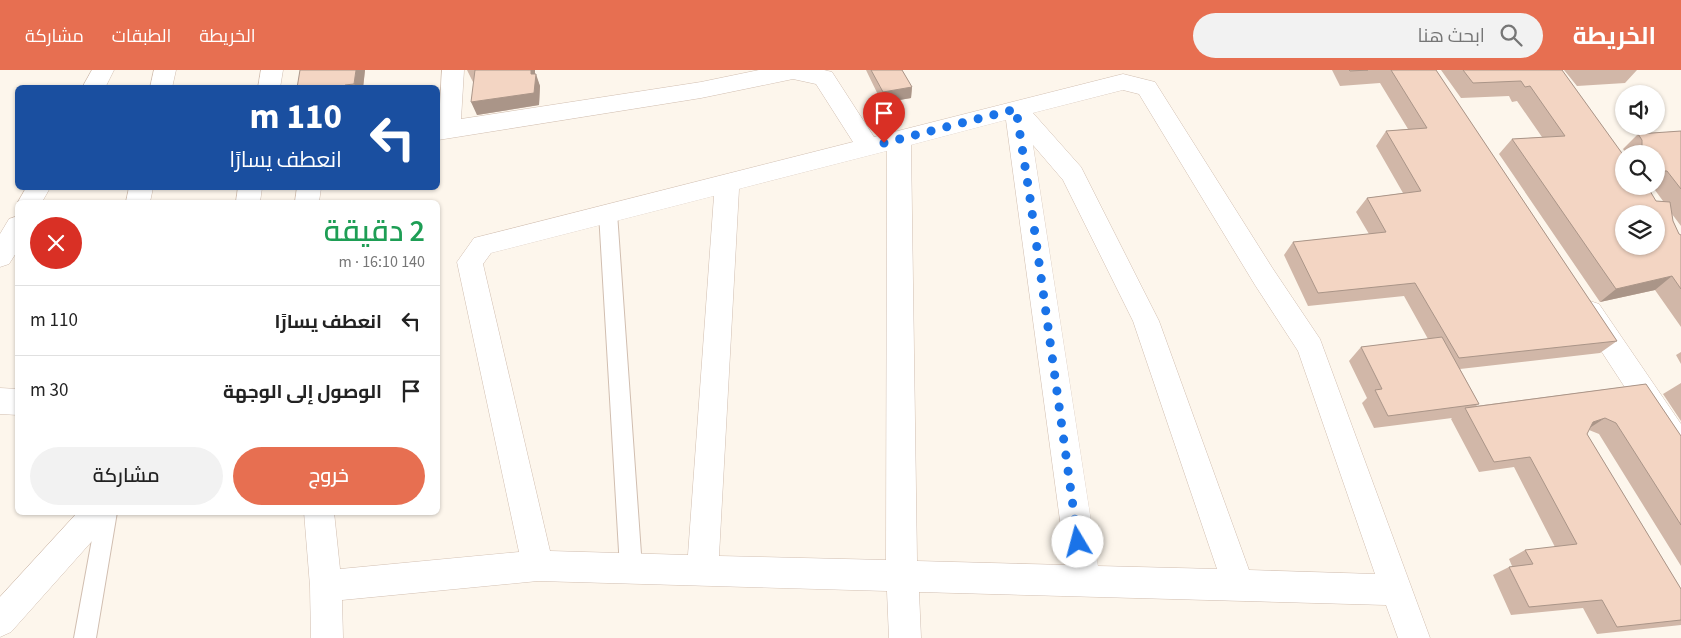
<!DOCTYPE html>
<html lang="ar">
<meta charset="utf-8">
<style>
body{margin:0;font-family:"Source Sans 3",Cairo,sans-serif;background:#f2f2f2;color:#222;direction:rtl;height:100vh;display:flex;flex-direction:column;font-size:19px;white-space:nowrap}
*{box-sizing:border-box;margin:0}
p{font-size:16px;color:#767676}
.icon{flex:none;width:28px;height:28px;fill:none;stroke:currentColor;stroke-width:2;stroke-linecap:round;stroke-linejoin:round}
.map{position:relative;flex:1;overflow:hidden;direction:ltr}
.sheet{position:absolute;left:15px;top:130px;width:425px;height:315px;display:flex;flex-direction:column;background:#fff;border-radius:8px;box-shadow:0 1px 4px #0004;direction:rtl}
.sheet>*{flex:none}
.banner{position:absolute;left:15px;top:15px;width:425px;height:105px;border-radius:8px;box-shadow:0 1px 4px #0004;direction:rtl;background:#1a4fa0;color:#fff;overflow:hidden}
.tools{position:absolute;left:1615px;top:15px;display:grid;gap:10px}
.tools a{display:grid;place-items:center;width:50px;height:50px;border-radius:50%;background:#fff;box-shadow:0 1px 4px #0004;font-size:25px}
.pin{position:absolute;display:grid;place-items:center;width:42px;height:42px;color:#fff;margin:-51px -21px;border-radius:50% 50% 50% 0;rotate:-45deg;box-shadow:0 0 5px #0007}
.pin .icon{rotate:45deg}
.me{position:absolute;width:55px;margin:-28px;rotate:352deg;stroke-linejoin:round;filter:drop-shadow(0 0 4px #0008)}
.turn{display:flex;align-items:center;gap:18px;height:105px;padding:0 15px;font-size:22px}
.turn .icon{width:65px;height:65px;stroke-width:2.5}
.turn b{display:block;font-size:35px;line-height:42px}
.round{display:grid;place-items:center;flex:none;width:52px;height:52px;border-radius:26px;background:#f2f2f2}
.headline{display:flex;align-items:center;justify-content:space-between;height:85px;padding:0 15px}
h1{font-size:30px;font-weight:600;line-height:38px;color:#1e9e55}
.button{display:flex;gap:10px;margin-top:auto;padding:10px 15px}
.button a{flex:1;height:58px;border-radius:30px;background:#e76f51;color:#fff;font-size:20px;font-weight:600;line-height:58px;text-align:center}
.button a+a{background:#f2f2f2;color:#222}
ul{padding:0;list-style:none}
li{display:flex;align-items:center;gap:15px;height:70px;padding:0 15px;border-top:1px solid #e0e0e0}
li div{flex:1}
li b{display:block;font-size:19px}
li em{font-style:normal}
header{display:flex;align-items:center;gap:30px;box-sizing:border-box;height:70px;padding:0 25px;background:#e76f51;color:#fff}
header strong{font-size:24px}
nav{display:flex;gap:28px;margin-inline-start:auto;font-size:18px}
.search{width:350px;height:45px;background:#f2f2f2;display:flex;align-items:center;gap:12px;box-sizing:border-box;padding:0 18px;border-radius:28px;color:#767676;font-size:19px}
.map>svg:first-child{display:block}
</style>
<header>
<strong>الخريطة</strong>
<div class="search"><svg class="icon" aria-label="search" viewBox="0 0 24 24"><circle cx="10" cy="10" r="6"/><path d="M15 15l6 6"/></svg>ابحث هنا</div>
<nav><a>الخريطة</a><a>الطبقات</a><a>مشاركة</a></nav>
</header>
<div class="map">
<svg width="1681" height="568" viewBox="0 0 1681 568">
<rect width="100%" height="100%" fill="#fdf6ec"/>
<g fill="none" stroke-linecap="round" stroke-linejoin="round">
<defs>
<path id="lane" d="M608,136L614,138L617,143L642,498L639,505L631,508L623,505L620,498L599,143L602,138Z
M97,442H117L96,568H74Z"/>
<path id="street" d="M92,0H114L105,18H82Z
M154,0H176L172,18H150Z
M261,0H283L280,18H258Z
M442,0H464L461,49L701,12L759,0H824L832,2L874,67L1123,4L1155,12L1273,199L1320,269L1430,568H1398L1386,535L919,522L921,568H889L887,521L538,511L342,530L343,568H311L310,516L304,442H334L340,499L519,482L457,192L474,168L853,72L816,14L793,9L701,28L438,70ZM1123,20L1139,24L1255,215L1298,281L1375,504L1249,500L1159,251L1081,97L1033,43ZM1006,50L1066,495L917,491L911,75ZM1033,75L1063,110L1133,251L1217,499L1098,496ZM887,81L886,490L719,486L739,119ZM714,126L688,485L550,481L483,194L491,183Z
M26,118H50L42,132H18Z
M129,118H153L150,132H126Z
M238,118H262L260,132H236Z
M297,118H321L319,132H295Z
M18,146V180L9,194L0,197V164L9,149Z
M1590,231L1599,234L1681,354V392L1671,388L1581,250L1577,242L1581,234Z
M0,318L18,319V345L0,344Z
M78,442H113L109,452L11,562L0,567V527Z"/>
</defs>
<use href="#lane" stroke="#d1beb0" stroke-width="2"/>
<use href="#street" stroke="#d1beb0" stroke-width="1"/>
<use href="#lane" fill="#fff" fill-rule="evenodd"/>
<use href="#street" fill="#fff" fill-rule="evenodd"/>
</g>
<path fill="#d1b7a8" d="M365,0L363,18H297Z
M467,0H535V4L540,16L539,35L477,45L474,12H473Z
M866,0H902L912,17L911,28L882,33Z
M1332,0H1436L1617,271L1600,283L1460,299L1479,334L1476,336L1646,314L1681,366V496L1599,364L1589,360L1587,364L1681,519V555L1597,564L1583,538L1511,545L1493,505L1509,497L1512,496L1509,489L1525,480L1555,477L1514,397L1479,402L1451,349L1452,348L1374,358L1362,333L1367,328L1349,291L1361,277L1428,269L1404,226L1308,236L1284,185L1293,172L1369,164L1356,142L1367,128L1403,123L1376,76L1386,61L1408,59L1380,13L1340,16Z
M1441,0H1562L1656,131H1663L1652,116H1656V84H1627L1623,79L1638,64L1681,61V156L1672,144L1673,151L1679,164L1681,165V257L1655,220L1600,232L1499,84L1512,69L1542,67L1517,31L1512,32L1509,26L1461,28Z
M1564,0H1637L1625,13L1577,16Z
M1681,282V294L1676,285Z
M1681,313V351L1663,324Z"/>
<path fill="#aa9588" d="M356,0H365L363,18H356L354,14Z
M531,0H535V12L536,4L540,16L539,35L477,45L471,32L531,4Z
M912,17L911,28L882,33L883,22Z
M1672,206L1655,220L1600,232L1616,219Z
M1605,348L1588,359L1593,352Z"/>
<path fill="#f3d5c3" stroke="#aa9588" fill-rule="evenodd" d="M300,0H356L354,14L345,15V18H297Z
M475,0H531V4H536L534,23L471,32Z
M871,0H902L912,17L883,22Z
M1349,0H1368L1350,1Z
M1391,0H1436L1617,271L1459,288L1415,213L1318,223L1293,172L1386,162L1367,128L1421,121L1386,61L1427,58Z
M1463,0H1562L1624,86V116H1647L1656,131L1670,132L1673,151L1679,164L1681,165V219L1672,206L1616,219L1512,69L1565,66L1530,16L1525,17L1521,11L1473,13ZM1624,144H1656V176H1624Z
M1681,61V119L1667,101H1656V84H1642V70L1638,64Z
M1442,267L1479,334L1388,346L1375,320L1382,319L1361,277Z
M1646,314L1681,366V455L1616,353L1605,348L1593,352L1587,364L1681,519V550L1617,557L1602,530L1529,537L1509,497L1533,494L1525,480L1577,474L1530,387L1494,392L1465,338Z"/>
<g fill="none" stroke-linecap="round" stroke-linejoin="round">
<path stroke="#1a73e8" stroke-width="9" stroke-dasharray="0 16.2" d="M884,73L1016,39L1030,128L1078,472"/>
</g>
</svg>
<div class="tools">
<a><svg class="icon" aria-label="sound" viewBox="0 0 24 24"><path d="M4 9h4l5-4v14l-5-4H4zM17 9q2 3 0 6"/></svg></a>
<a><svg class="icon" aria-label="search" viewBox="0 0 24 24"><circle cx="10" cy="10" r="6"/><path d="M15 15l6 6"/></svg></a>
<a><svg class="icon" aria-label="layers" viewBox="0 0 24 24"><path d="M12 4l9 5-9 5-9-5zM3 14l9 5 9-5"/></svg></a>
</div>
<div class="pin" style="left:884px;top:73px;background:#d93025"><svg class="icon" aria-label="arrive" viewBox="0 0 24 24"><path d="M6 21V4h12l-3 4 3 4H6"/></svg></div>
<svg class="me" style="left:1078px;top:472px" viewBox="-20 -20 40 40"><circle r="19" fill="#fff"/><path d="M0-13L10 11 0 6-10 11z" fill="#1a73e8"/></svg>
<div class="banner">
<div class="turn"><svg class="icon" aria-label="left" viewBox="0 0 24 24"><path d="M17 20v-9H6M10 6l-5 5 5 5"/></svg><div><b>110 m</b>انعطف يسارًا</div></div>
</div>
<section class="sheet">
<div class="headline"><div><h1>2 دقيقة</h1><p>140 m · 16:10</p></div><a class="round" style="background:#d93025;color:#fff"><svg class="icon" aria-label="close" viewBox="0 0 24 24"><path d="M6 6l12 12M18 6L6 18"/></svg></a></div>
<ul>
<li><svg class="icon" aria-label="left" viewBox="0 0 24 24"><path d="M17 20v-9H6M10 6l-5 5 5 5"/></svg><div><b>انعطف يسارًا</b></div><em>110 m</em></li>
<li><svg class="icon" aria-label="arrive" viewBox="0 0 24 24"><path d="M6 21V4h12l-3 4 3 4H6"/></svg><div><b>الوصول إلى الوجهة</b></div><em>30 m</em></li>
</ul>
<div class="button"><a>خروج</a><a>مشاركة</a></div>
</section>
</div>
